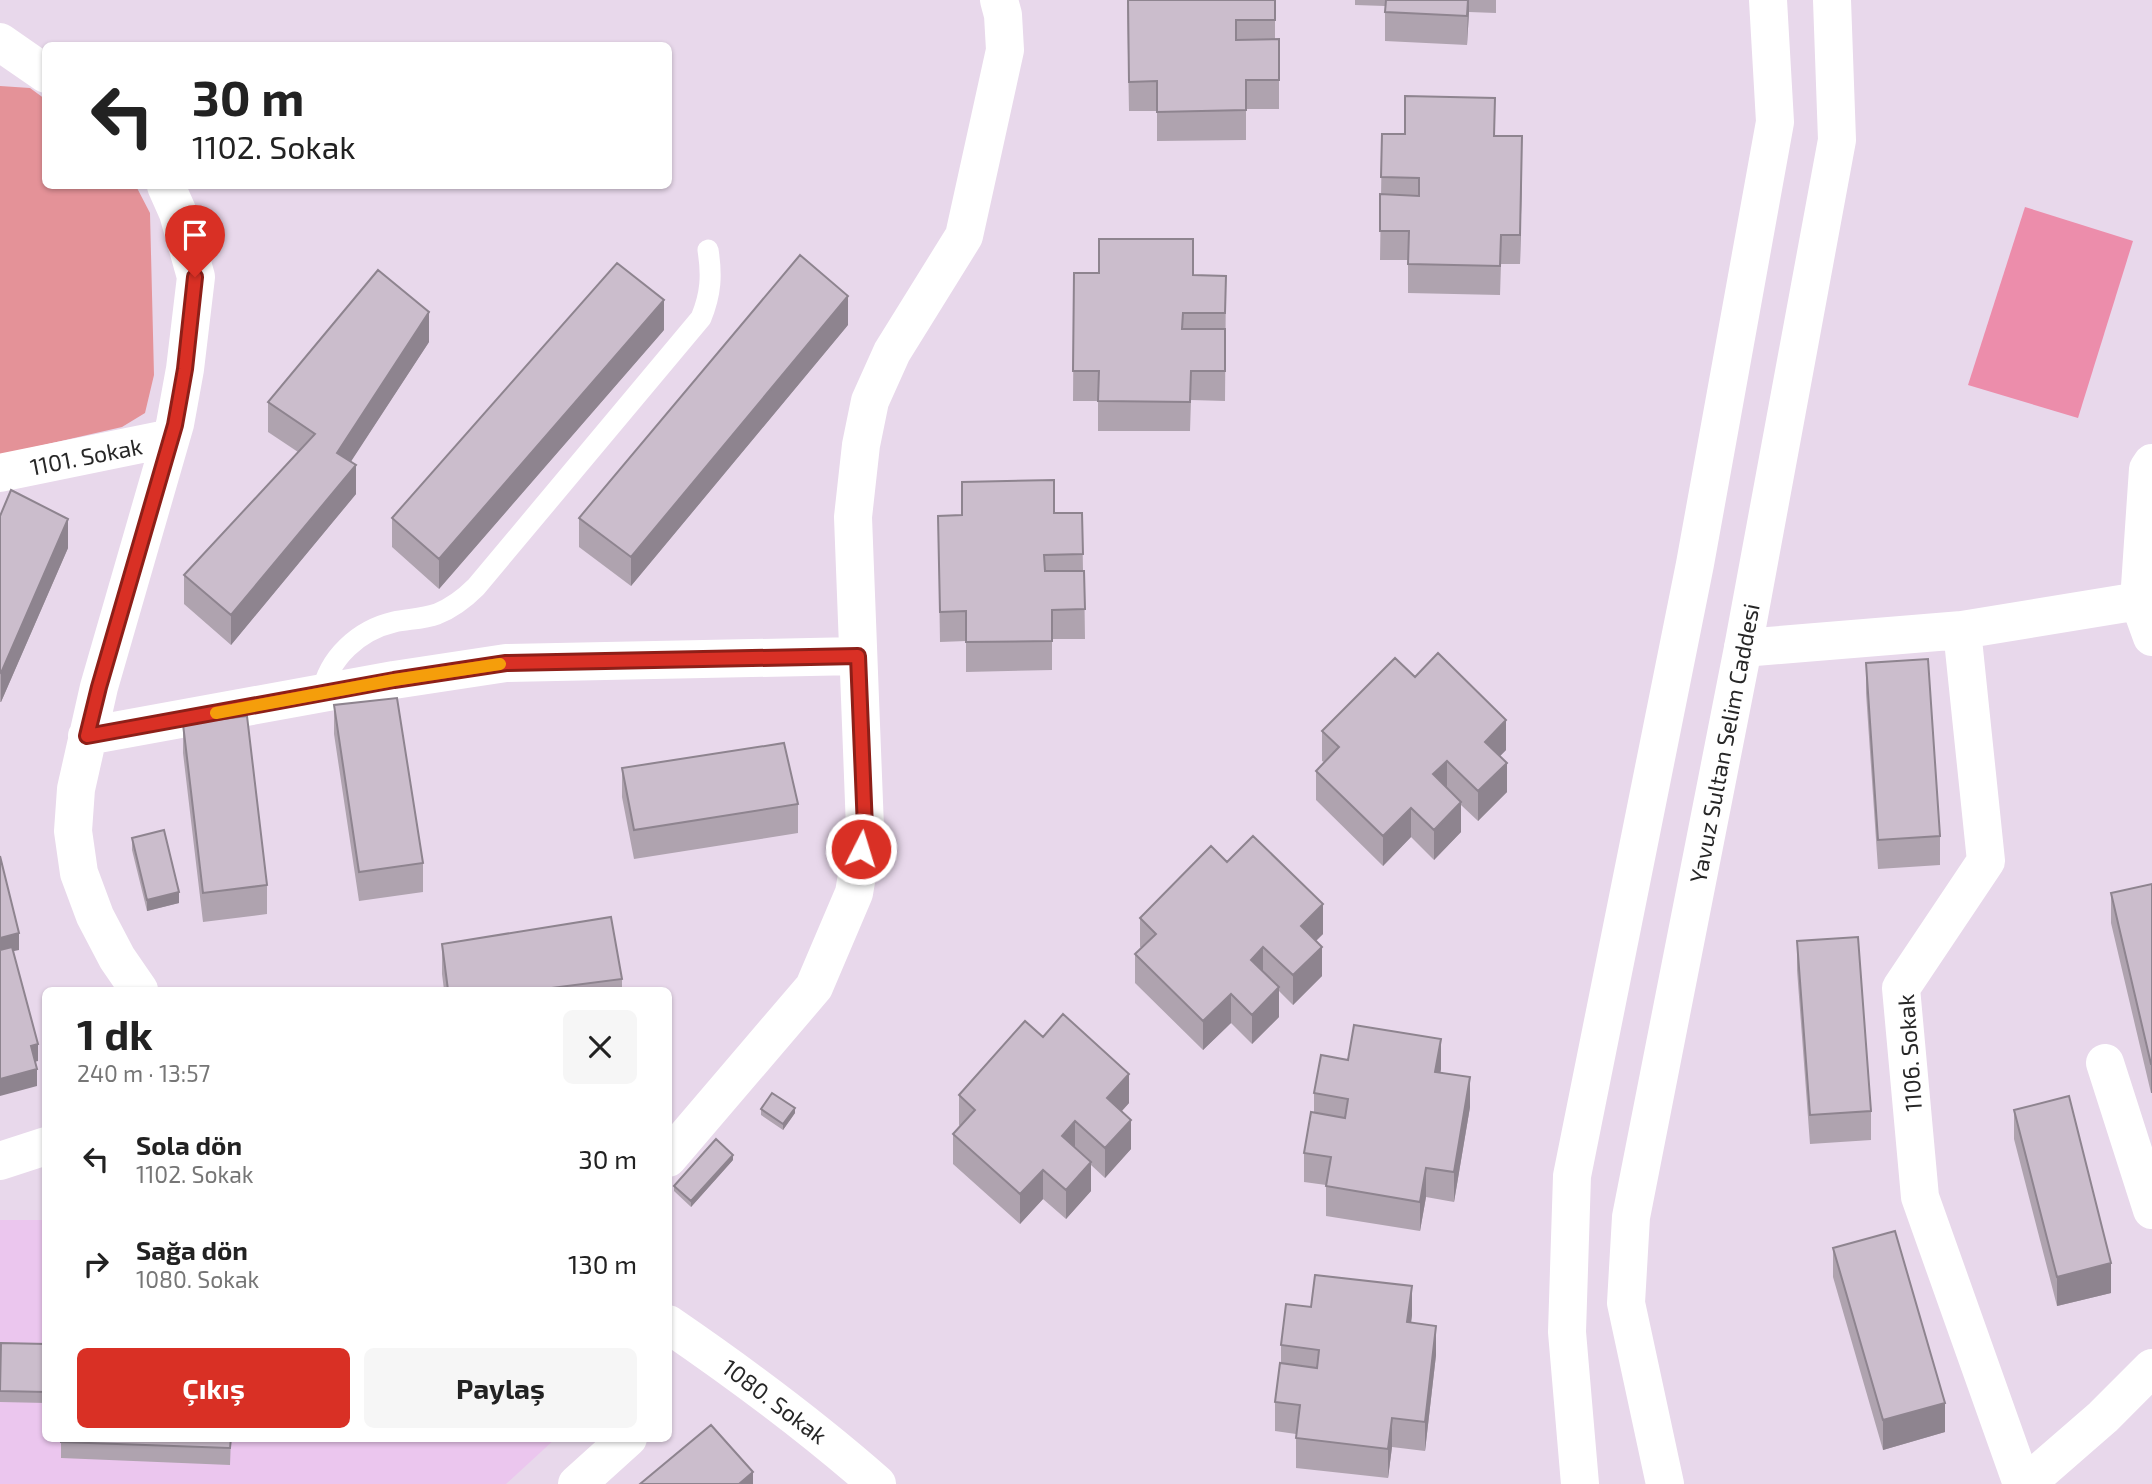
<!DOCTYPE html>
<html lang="tr">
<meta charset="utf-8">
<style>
body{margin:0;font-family:"Exo 2",sans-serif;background:#f6f6f6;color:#222;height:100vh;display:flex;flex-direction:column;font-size:26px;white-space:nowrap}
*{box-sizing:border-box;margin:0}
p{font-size:23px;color:#767676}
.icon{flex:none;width:38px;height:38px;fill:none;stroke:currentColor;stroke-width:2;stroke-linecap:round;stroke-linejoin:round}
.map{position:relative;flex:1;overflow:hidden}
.drawer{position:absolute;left:42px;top:987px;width:630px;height:455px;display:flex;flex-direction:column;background:#fff;border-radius:10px;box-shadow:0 2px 5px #0004}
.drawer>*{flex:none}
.hud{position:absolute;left:42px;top:42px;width:630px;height:147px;border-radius:10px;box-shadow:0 2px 5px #0004;background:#fff;color:#222;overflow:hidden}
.pin{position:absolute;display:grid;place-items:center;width:60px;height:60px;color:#fff;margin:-72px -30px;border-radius:50% 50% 50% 0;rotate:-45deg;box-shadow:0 0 7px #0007}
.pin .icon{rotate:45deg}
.me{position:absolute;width:77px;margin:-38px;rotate:5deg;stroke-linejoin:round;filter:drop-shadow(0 0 5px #0008)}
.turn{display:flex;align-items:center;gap:24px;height:147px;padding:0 35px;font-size:32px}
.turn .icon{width:91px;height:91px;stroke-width:2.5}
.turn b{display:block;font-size:49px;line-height:60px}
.round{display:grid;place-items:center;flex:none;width:74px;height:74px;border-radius:10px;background:#f6f6f6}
.headline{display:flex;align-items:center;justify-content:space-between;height:119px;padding:0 35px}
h1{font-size:42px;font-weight:700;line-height:52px}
.button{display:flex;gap:14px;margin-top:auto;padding:14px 35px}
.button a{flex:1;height:80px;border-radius:10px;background:#d93025;color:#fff;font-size:28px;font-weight:700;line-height:80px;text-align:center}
.button a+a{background:#f6f6f6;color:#222}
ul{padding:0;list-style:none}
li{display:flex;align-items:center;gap:21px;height:105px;padding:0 35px}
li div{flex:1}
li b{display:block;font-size:26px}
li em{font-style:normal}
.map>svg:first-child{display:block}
</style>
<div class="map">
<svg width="2152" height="1484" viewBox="0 0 2152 1484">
<rect width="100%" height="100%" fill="#e8d8eb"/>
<path fill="#ebc6ee" d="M0,1220H45L46,1438L555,1439L506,1484H0Z"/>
<path fill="#e49298" d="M0,86L30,88L45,99L46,186H136L150,213L154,375L145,413L122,427L0,455Z"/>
<path fill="#ec8dab" d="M2025,207L2133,241L2078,418L1968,385Z"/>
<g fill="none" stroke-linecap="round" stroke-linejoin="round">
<path stroke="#fff" stroke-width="21" d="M322,694C328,658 359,630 394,622C408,619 423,619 437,614C452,608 465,598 476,587L701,318C711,294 712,275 708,250"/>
<path stroke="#fff" stroke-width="38" d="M0,42L46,74
M2152,463L2148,469L2139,601L2152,637
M0,473L171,438
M1962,630L1986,861L1901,988L1920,1197L2022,1484
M1743,648L1962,630L2139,601
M87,736L394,680L506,663L858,656
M139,990L117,958L95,916L79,873L73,831L76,789L99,687L175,424L185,369L196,277L178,213L166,186
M2105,1063L2152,1210
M668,1158L814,987L854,893L865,828L853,517L861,445L870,401L892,352L964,236L1005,50L1003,15L999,0
M0,1161L46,1146
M668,1324C741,1374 811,1426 877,1484
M577,1484L628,1438
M2026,1484L2103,1417L2152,1368"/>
<path stroke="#fff" stroke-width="38" d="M1580,1484L1567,1332L1572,1176L1695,564L1775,122L1768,0
M1665,1484L1626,1303L1631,1217L1743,648L1837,140L1832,0"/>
</g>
<path fill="#afa3af" d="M1127,0H1275V39H1279V109H1246V140L1157,141V111H1129Z
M1355,0H1496V13L1469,12L1467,45L1385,41V6L1355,5Z
M1382,134L1495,136L1522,166L1520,264H1501L1500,295L1408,293V260H1380Z
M1074,273L1226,276L1225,401L1191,400L1190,431H1098V401H1073Z
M848,325L631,586L579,547V518Z
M664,330L439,589L392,547V518Z
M429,342L350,462L356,494L231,645L184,604V575L298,452L268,432V402Z
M962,482L1054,513H1082L1083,571H1084L1085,639H1052V670L966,672V641L940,642L938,516L962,515Z
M0,516L68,548L1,702H0Z
M1866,663L1940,836V865L1878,869L1866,693Z
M1415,677L1506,750L1500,756L1507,792L1478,821L1461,805V832L1434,860L1411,837L1383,866L1316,800V771L1324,762L1322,761V731Z
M334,705L423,863V892L359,901L334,734Z
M183,724L267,885V914L203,922L183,753Z
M622,768L798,804V833L634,859L622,797Z
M132,838L179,903L147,911L132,850Z
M1227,862L1323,934L1316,941L1322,976L1293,1005L1279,991V1017L1252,1044L1231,1023L1203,1050L1135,983V954L1141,948L1140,947V918Z
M2152,884V1093H2151L2111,923V893Z
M1797,941L1871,1111V1140L1810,1144L1797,970Z
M442,944L622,979V990H444L442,974Z
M1043,1037L1129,1103L1122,1111L1131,1149L1105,1178L1091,1165V1191L1066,1219L1043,1199L1020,1224L953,1164V1134L960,1126L959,1125V1095Z
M1348,1060L1441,1069L1440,1073L1470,1107L1454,1202L1426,1197L1420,1231L1326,1216V1185L1304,1182V1153L1314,1113V1093Z
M761,1109L795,1113L783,1130L761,1115Z
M2014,1110L2111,1293L2057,1306L2014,1139Z
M733,1160L691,1207L674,1191V1186Z
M1833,1248L1945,1432L1883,1450L1833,1277Z
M1311,1307L1412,1315L1411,1323L1436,1355L1425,1451L1392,1447L1388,1478L1296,1468V1434L1275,1431V1402L1281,1363V1345Z
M46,1344V1403L0,1402V1363Z
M61,1438H231L230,1465L61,1458Z"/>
<path fill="#8e848f" d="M1468,0H1469V12L1467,45Z
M1522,136V166L1520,264V235Z
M848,296V325L631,586V557Z
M664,300V330L439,589V559Z
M429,312V342L337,483V453Z
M356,465V494L231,645V615Z
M68,519V548L1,702V673Z
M1506,720V750L1485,771V742Z
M1447,761V790L1433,774Z
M1507,763V792L1478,821V791Z
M1461,802V832L1434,860V830Z
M1411,808V837L1383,866V836Z
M179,892V903L147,911V900Z
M1323,904V934L1301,955V926Z
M19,933V950L0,954V938Z
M1263,947V976L1251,960Z
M1322,947V976L1293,1005V975Z
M1279,987V1017L1252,1044V1015Z
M1231,994V1023L1203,1050V1021Z
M1441,1039V1069L1435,1101V1072Z
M38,1044V1061L31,1063V1046Z
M2151,1064H2152V1093H2151Z
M37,1069V1086L0,1096V1079Z
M1129,1074V1103L1107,1127V1098Z
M1470,1077V1107L1454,1202V1172Z
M795,1108V1113L783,1130V1124Z
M1131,1120V1149L1105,1178V1148Z
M1075,1121V1150L1062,1136Z
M733,1155V1160L691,1207V1201Z
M1091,1162V1191L1066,1219V1190Z
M1426,1168V1197L1420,1231V1202Z
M1043,1170V1199L1020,1224V1194Z
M2111,1263V1293L2057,1306V1277Z
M1412,1286V1315L1407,1352V1322Z
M1436,1326V1355L1425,1451V1422Z
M1945,1403V1432L1883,1450V1420Z
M1392,1418V1447L1388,1478V1449Z
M753,1472V1484H739Z"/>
<path fill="#cbbdcc" stroke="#8e848f" stroke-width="2" d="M1128,0H1275V20H1236V40L1279,39V80H1246V110L1157,112V81L1129,82Z
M1386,0H1468L1467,16L1385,12Z
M1405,96L1495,98L1494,136H1522L1520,235H1501L1500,266L1408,264L1409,231H1380V194L1419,196V178L1381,177L1382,134H1405Z
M1099,239H1193V275L1226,276L1225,313H1183L1182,329H1225V371H1191L1190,402L1098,401L1099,371H1073L1074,273H1099Z
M800,255L848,296L631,557L579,518Z
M617,263L664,300L439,559L392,518Z
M378,270L429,312L337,453L356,465L231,615L184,575L315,434L268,402Z
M1054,480V513H1082L1083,554L1044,555L1045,571H1084L1085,609L1052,610V641L966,642V611L940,612L938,516L962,515V482Z
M11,490L68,519L1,673L0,672V516Z
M1438,653L1506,720L1485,742L1507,763L1478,791L1447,761L1433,774L1461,802L1434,830L1411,808L1383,836L1316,771L1339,747L1322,731L1395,658L1415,677Z
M1928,659L1940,836L1878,840L1866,663Z
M397,698L423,863L359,872L334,705Z
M247,716L267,885L203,893L183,724Z
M784,743L798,804L634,830L622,768Z
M164,830L179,892L147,900L132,838Z
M1253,836L1323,904L1301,926L1322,947L1293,975L1263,947L1251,960L1279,987L1252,1015L1231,994L1203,1021L1135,954L1156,934L1140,918L1211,846L1227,862Z
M0,856L19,933L0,938Z
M2152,884V1064H2151L2111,893Z
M611,917L622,979L536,990H448L442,944Z
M1858,937L1871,1111L1810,1115L1797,941Z
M12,947L38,1044L31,1046L37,1069L0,1079V950Z
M1063,1014L1129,1074L1107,1098L1131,1120L1105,1148L1075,1121L1062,1136L1091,1162L1066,1190L1043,1170L1020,1194L953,1134L975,1110L959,1095L1025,1021L1043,1037Z
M1354,1025L1441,1039L1435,1072L1470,1077L1454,1172L1426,1168L1420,1202L1326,1186L1331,1157L1304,1153L1311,1112L1345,1118L1348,1099L1314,1093L1321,1055L1348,1060Z
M772,1093L795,1108L783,1124L761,1109Z
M2069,1096L2111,1263L2057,1277L2014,1110Z
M716,1139L733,1155L691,1201L674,1186Z
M1895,1231L1945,1403L1883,1420L1833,1248Z
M1315,1275L1412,1286L1407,1322L1436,1326L1425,1422L1392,1418L1388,1449L1296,1438L1300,1405L1275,1402L1280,1363L1317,1368L1319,1350L1281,1345L1286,1304L1311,1307Z
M1,1343L46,1344V1392L0,1391Z
M711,1425L753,1472L739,1484H640Z
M61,1438H231L230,1448L61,1442Z"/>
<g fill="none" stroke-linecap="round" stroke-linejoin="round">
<defs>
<path id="route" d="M195,277L185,369L175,425L99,687L87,736L394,680L506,663L858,656L865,828L861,849"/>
</defs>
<use href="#route" stroke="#8d1f18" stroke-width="18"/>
<use href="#route" stroke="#d93025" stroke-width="12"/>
<path stroke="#f59e0b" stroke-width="12" d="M216,713L394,680L500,664"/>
</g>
<g text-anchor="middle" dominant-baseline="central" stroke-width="5" stroke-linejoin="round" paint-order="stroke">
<g font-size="23" fill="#272727" stroke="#fff">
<text transform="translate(86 456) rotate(-11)">1101. Sokak</text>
<text transform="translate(1724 743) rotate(-79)">Yavuz Sultan Selim Caddesi</text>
<text transform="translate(1909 1053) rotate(-94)">1106. Sokak</text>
<text transform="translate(775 1401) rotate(37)">1080. Sokak</text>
</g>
</g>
</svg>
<div class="pin" style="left:195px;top:277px;background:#d93025"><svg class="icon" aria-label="arrive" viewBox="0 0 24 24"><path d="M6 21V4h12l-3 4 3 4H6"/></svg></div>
<svg class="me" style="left:861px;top:849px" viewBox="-20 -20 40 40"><circle r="17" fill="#d93025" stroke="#fff" stroke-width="3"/><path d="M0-11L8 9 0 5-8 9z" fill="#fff"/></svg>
<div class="hud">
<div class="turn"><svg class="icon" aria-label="left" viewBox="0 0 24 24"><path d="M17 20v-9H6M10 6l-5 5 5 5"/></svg><div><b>30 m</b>1102. Sokak</div></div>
</div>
<section class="drawer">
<div class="headline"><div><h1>1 dk</h1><p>240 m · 13:57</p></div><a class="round"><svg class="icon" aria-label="close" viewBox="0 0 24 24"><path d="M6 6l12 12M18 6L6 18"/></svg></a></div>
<ul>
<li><svg class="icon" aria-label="left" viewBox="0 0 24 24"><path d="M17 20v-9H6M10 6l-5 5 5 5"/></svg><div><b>Sola dön</b><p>1102. Sokak</p></div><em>30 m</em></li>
<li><svg class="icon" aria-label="right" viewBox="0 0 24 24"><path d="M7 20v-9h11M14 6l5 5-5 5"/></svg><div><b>Sağa dön</b><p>1080. Sokak</p></div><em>130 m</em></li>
</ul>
<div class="button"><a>Çıkış</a><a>Paylaş</a></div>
</section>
</div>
